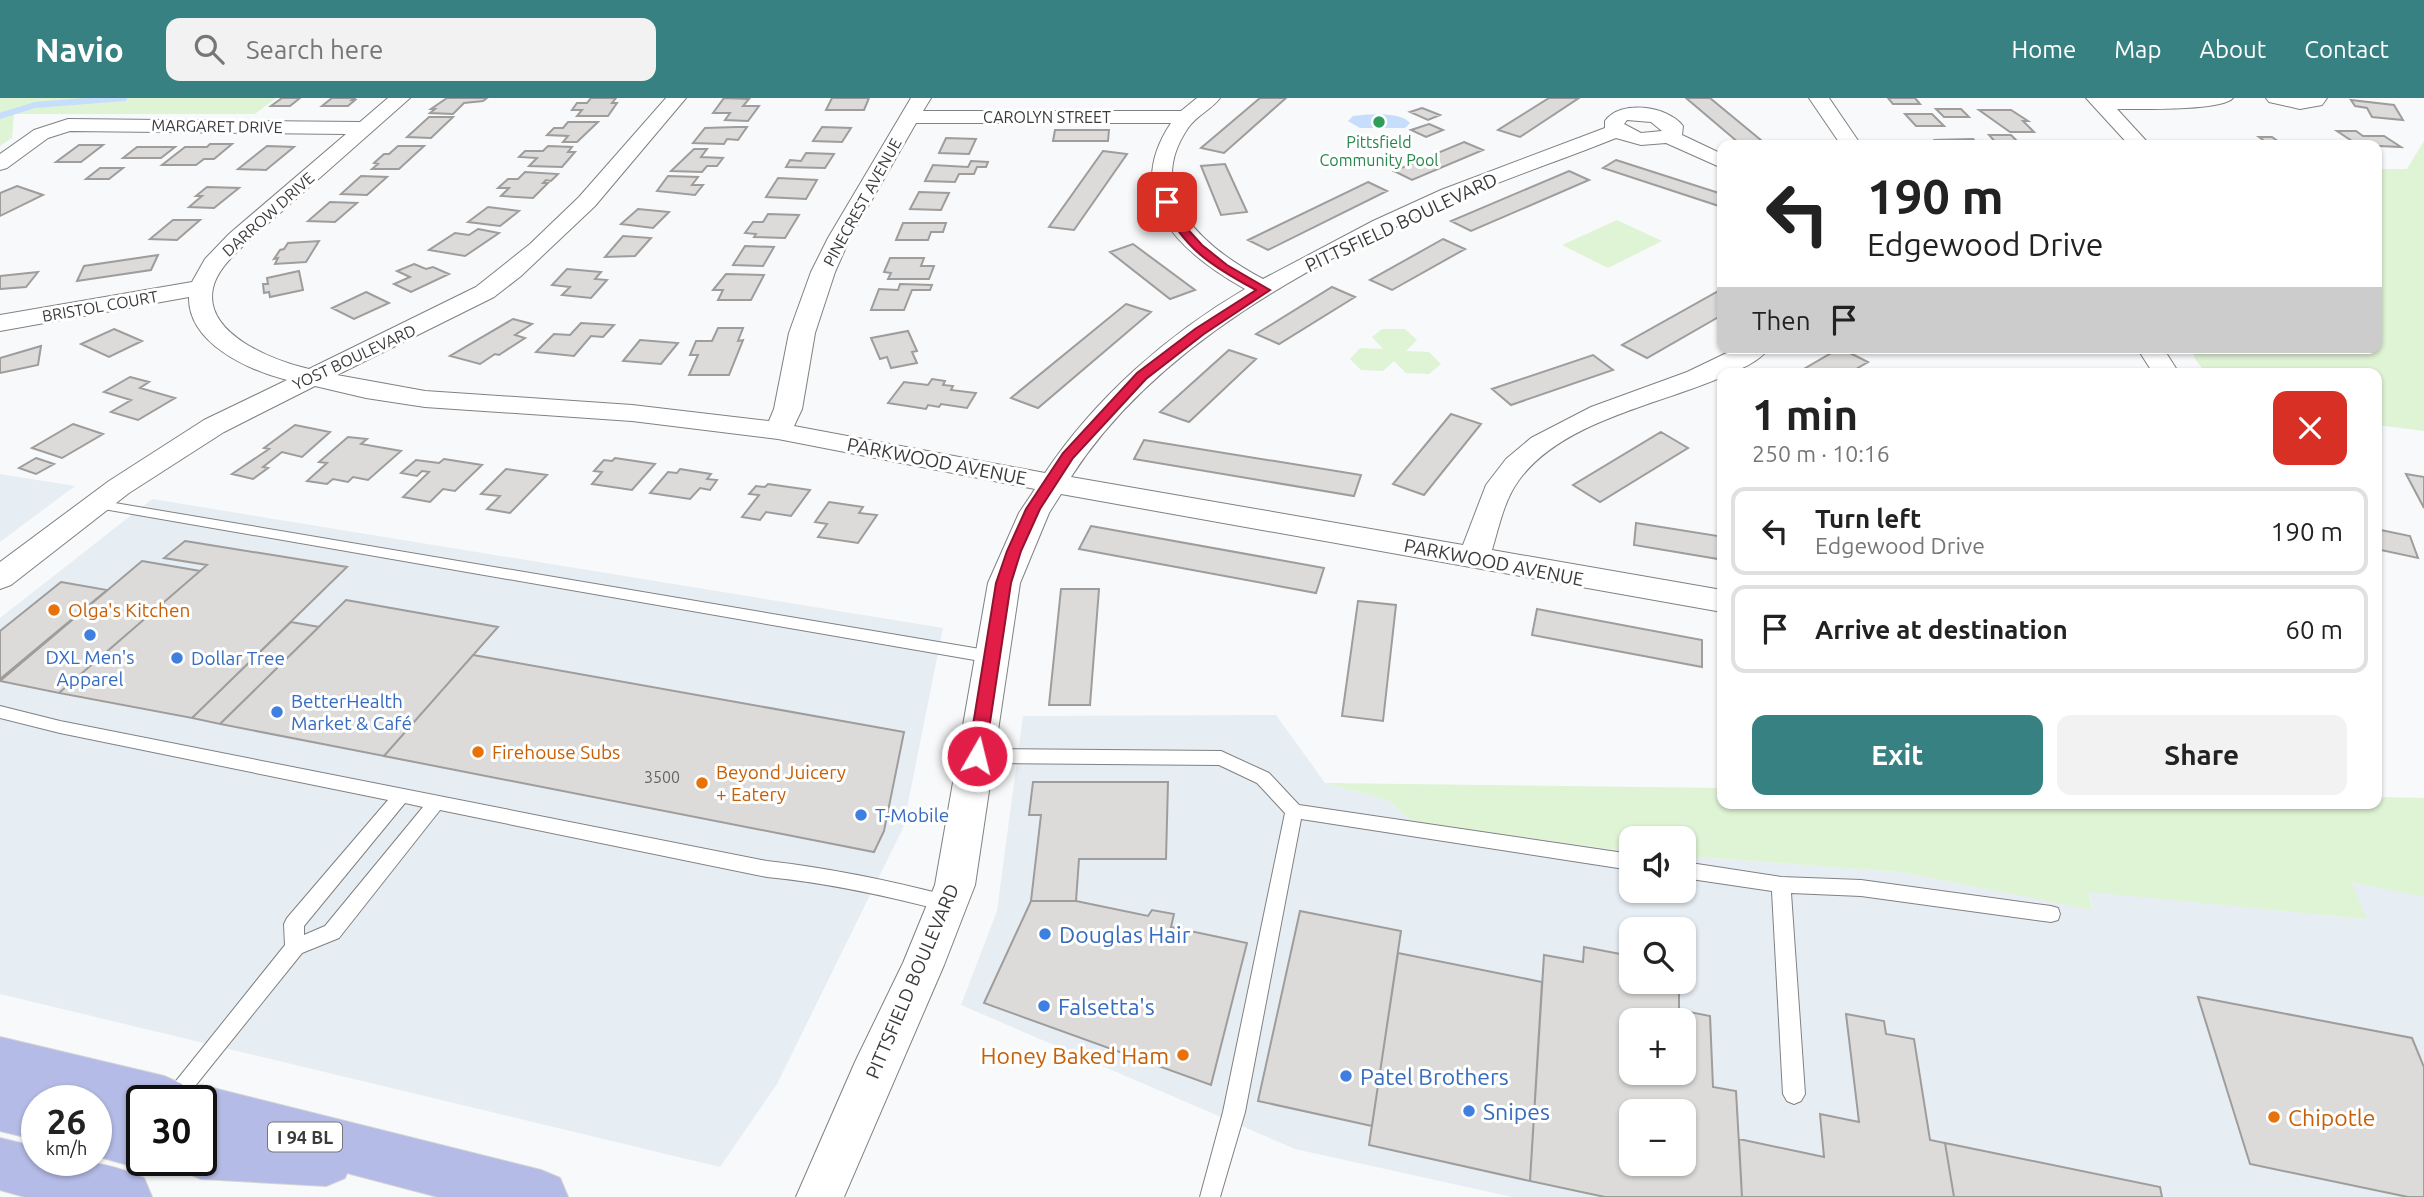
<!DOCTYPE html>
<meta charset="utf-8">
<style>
body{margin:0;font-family:Ubuntu,sans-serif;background:#f2f2f2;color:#222;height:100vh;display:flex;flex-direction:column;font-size:26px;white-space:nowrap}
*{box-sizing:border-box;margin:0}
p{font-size:23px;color:#767676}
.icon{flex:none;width:38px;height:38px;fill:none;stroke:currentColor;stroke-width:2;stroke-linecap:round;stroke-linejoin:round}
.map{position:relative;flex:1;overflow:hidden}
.drawer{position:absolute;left:1717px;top:270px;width:665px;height:441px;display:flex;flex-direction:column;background:#fff;border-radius:14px;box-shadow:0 2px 5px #0004}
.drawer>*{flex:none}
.banner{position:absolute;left:1717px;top:42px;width:665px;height:214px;border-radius:14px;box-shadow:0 2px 5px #0004;background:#fff;color:#222;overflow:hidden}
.controls{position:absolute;left:1619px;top:728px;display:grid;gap:14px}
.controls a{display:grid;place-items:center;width:77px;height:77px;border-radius:14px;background:#fff;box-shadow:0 2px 5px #0004;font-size:35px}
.speed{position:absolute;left:21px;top:987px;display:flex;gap:14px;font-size:35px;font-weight:700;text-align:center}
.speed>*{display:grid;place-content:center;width:91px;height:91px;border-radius:50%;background:#fff;box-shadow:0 2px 5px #0004;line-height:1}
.speed small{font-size:18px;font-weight:400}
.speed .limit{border:4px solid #111;border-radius:10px;background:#fff;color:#111}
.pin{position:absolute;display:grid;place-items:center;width:60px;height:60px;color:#fff;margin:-30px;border-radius:14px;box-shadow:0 4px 10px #0006}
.me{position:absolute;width:77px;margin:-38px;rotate:8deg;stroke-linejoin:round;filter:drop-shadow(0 0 5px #0008)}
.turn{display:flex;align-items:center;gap:24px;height:147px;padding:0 35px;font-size:32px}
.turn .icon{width:91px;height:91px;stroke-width:2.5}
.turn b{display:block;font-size:49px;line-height:60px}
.then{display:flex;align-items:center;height:66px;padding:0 35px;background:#0003;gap:14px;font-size:26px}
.round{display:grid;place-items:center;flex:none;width:74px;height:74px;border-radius:14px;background:#f2f2f2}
.summary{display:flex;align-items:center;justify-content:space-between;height:119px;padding:0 35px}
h1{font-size:42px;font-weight:700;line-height:52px}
.button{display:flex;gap:14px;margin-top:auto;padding:14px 35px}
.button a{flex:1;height:80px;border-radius:14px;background:#388182;color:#fff;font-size:28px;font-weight:700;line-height:80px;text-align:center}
.button a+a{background:#f2f2f2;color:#222}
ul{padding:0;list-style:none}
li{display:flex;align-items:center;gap:21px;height:88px;margin:0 14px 10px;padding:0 21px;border:4px solid #e0e0e0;border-radius:14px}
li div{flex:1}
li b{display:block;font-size:26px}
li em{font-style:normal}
header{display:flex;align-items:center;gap:42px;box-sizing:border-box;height:98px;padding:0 35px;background:#388182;color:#fff}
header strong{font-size:33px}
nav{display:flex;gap:38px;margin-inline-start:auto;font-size:24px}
.search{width:490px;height:63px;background:#f2f2f2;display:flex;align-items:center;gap:18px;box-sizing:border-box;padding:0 24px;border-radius:14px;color:#767676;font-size:26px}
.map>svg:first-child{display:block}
</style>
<header>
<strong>Navio</strong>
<div class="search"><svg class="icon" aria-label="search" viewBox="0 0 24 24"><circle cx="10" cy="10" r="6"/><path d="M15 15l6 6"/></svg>Search here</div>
<nav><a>Home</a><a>Map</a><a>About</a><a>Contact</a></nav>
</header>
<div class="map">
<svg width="2424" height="1099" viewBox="0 0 2424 1099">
<rect width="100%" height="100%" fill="#f8f9fa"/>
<path fill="#e6edf3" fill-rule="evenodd" d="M0,376L75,388L0,444Z
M152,401L943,530L903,730L777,986L720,1069L0,896V520Z
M1276,617L1325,685L1388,702L1413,724L1631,754V793H1684V758L1901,774L2093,811L2088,793L2366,821L2350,784L2424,798V1099H1512L1295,1051L961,907L997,813L1023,618ZM1631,831H1684V884H1631ZM1631,922H1684V975H1631ZM1631,1013H1684V1066H1631Z"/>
<path fill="#dff3d5" d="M0,0H276L255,16H14L12,40L0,48Z
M2424,43V333L2377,327L2376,275H2206L2195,261L2192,250H2376L2377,71H2407Z
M1617,122L1662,143L1608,170L1562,147Z
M1382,231H1405L1417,242L1406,253L1429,254L1441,266L1429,276L1406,275L1394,263L1383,273L1361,272L1350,261L1360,250L1383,251L1372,239Z
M1325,685L1722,690V705H2376L2377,699L2424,700V799L2351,784L2367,821L2088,794L2093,812L1901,774L1684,758V740H1631V754L1413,724L1388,702Z"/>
<path fill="#c6ddfb" d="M1353,18C1368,16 1400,13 1410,25L1405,30H1360L1348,23Z"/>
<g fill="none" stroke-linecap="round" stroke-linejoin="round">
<path stroke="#c6ddfb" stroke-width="6" d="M0,18L35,7L124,0"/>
</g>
<path fill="#dcdbda" stroke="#9e9d9c" stroke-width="2" fill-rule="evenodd" d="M282,0H300L290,8H271Z
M332,0H355L352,2H355L348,8H322Z
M447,0H487L483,3L464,5L453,16L430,15L435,11H431Z
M591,0H616L612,5H617L608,18H577L582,12H572L577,5H587Z
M724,0L749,1L743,8H759L748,23L725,22L730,15H713Z
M832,0H869L864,12H826Z
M1260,0H1286L1224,55L1201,50Z
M1549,0H1579L1520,39L1498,32Z
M1686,0H1710L1762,43L1739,45Z
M1888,0H1915L1920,6H1893Z
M2351,2L2394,7L2403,22L2372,19L2367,10L2355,8Z
M1422,10L1440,17L1428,22L1410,14Z
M1936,11H1961L1969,19H1944Z
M1979,12H2011L2028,23H2023L2034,34H2010Z
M1905,16H1932L1944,28H1916Z
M429,19H453L431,40L407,39Z
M568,24H598L577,44H563L568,38L547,37L554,30H563Z
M1429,26L1443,32L1426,39L1411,32Z
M737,29H747L738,42L727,41L724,46L693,45L705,30Z
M822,29L851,30L842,44L813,43Z
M1055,32H1109L1108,43H1053Z
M2337,33H2356L2363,38H2384L2401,49L2358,47Z
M1989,37H2011L2021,47H1998Z
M2259,39H2272L2279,44H2292L2297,47H2270Z
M946,40L976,41L969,56L939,55Z
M1973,41L1979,47H1935L1932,45H1938L1935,42Z
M1464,44L1483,52L1412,82L1394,73Z
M210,46H232L214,61H204L196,67H162L185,49H207Z
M79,47H103L81,64H56Z
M267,48L294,49L266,72L238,71Z
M398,48H424L399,71H372L378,66L374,65L384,56H389Z
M548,48L572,49L568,54H575L562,69L529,68L537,60L519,59L525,53H543Z
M137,49H175L161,60H123Z
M694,51H707L701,59L723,60L717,68H707L702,74L671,73Z
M1103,53L1127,56L1074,132L1049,129Z
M806,55L834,56L825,70L786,69L790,62L801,63Z
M1616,62L1722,96V109L1603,70Z
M971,63L988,64L986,69H977L974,76H959L955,84L925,83L933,67L968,69Z
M1225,66L1247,114L1221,117L1201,68Z
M100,70H123L109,81H86Z
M1569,73L1589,82L1471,133L1451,123Z
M525,74L558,76L551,83L546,82L543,85H548L533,100L501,98L509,90H498L508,81H518Z
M361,78L387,79L367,97L341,96Z
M668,78L698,79L692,87H703L695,97L657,93Z
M778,80L817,82L806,101L766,99Z
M1368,84L1387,93L1268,152L1248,142Z
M17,88L43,97L0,118V95Z
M207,89L239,90L214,110L189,109L202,98H196Z
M919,94L949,95L941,112L910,111Z
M330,104L357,105L335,124L308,123Z
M488,109L519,113L500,128L468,124Z
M638,111L669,114L653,130L621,126Z
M768,116L799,117L785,140L754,139L756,136L745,135L753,124H763Z
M173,122H200L177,142L150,141Z
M903,125H946L943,134H931L928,142H896Z
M478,131L499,135L465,158L429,152L455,135L469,137Z
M623,138L651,140L635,158L605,159Z
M1443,141L1465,151L1392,192L1370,182Z
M319,143L306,164L275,166L278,160L274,161L280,152L284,151L288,145Z
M1133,146L1195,192L1170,201L1110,154Z
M745,148L774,149L763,168L733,167Z
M158,157L151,172L77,183L84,168Z
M890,160H924L921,168H934L929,181H888L891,175L884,174Z
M414,166L426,171L433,169L449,176L411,194L394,186L410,179L397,173Z
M567,171L601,174L595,181L607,182L591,200L562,197L570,189L552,187Z
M299,173L303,192L270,199L269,194L264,195L263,186H268L267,180Z
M38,174L26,189L0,191V178Z
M726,176L764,177L751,202H718L723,192H713Z
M900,186L932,187L930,192H912L904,212H871L879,191L898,192Z
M1332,189L1355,199L1279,246L1256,236Z
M1722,191V217L1647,260L1622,247Z
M366,194L389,205L354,221L332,210Z
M1126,206L1151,214L1038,310L1011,300Z
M513,221L532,226L515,237L525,240L499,257L495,256L480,266L450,258Z
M581,225L614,227L603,239L591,238L574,258L536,254L554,236L570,237Z
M718,230H743L738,243L743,242L729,277H689L698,257H690L696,243H712Z
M114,231L142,243L109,259L81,246Z
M908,233L917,253L912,254L917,265L891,270L887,259L880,261L871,240Z
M640,242L678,245L661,266L623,263Z
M41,248L38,267L0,275V260Z
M1840,250L1868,264L1849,275H1797Z
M1229,252L1256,261L1189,324L1160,314Z
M1593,257L1613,272L1511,307L1492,291Z
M130,279L149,284L140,290L175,300L138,322L111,314L131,302L104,294Z
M932,281L945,283L943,287L953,288L951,292L976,295L967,310L941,306L939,309L928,307L926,311L888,305L904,284L928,287Z
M1451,316L1481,326L1424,397L1393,386Z
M73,326L103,336L62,360L32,350Z
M295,327L330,334L302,359L282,354L263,369L268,370L253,381L232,376L269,351L264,350Z
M1661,334L1688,350L1600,404L1573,387Z
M348,339L367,341L361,346L401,353L368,382L353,379L348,384L333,381L327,386L307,383L327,365L319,364Z
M1144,342L1361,377L1354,398L1134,361Z
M36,360L54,366L36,376L19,370Z
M615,360L655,366L632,392L592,386L602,374L594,373L604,362L612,363Z
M444,361L482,367L455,393L443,391L430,404L403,399L429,374L422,373L417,378L401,375L416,362L439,365Z
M506,371L547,377L510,415L487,411L500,398L481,396Z
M680,371L711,376L707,381L717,382L710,392L700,390L690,401L650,395L668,374L677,375Z
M2406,376L2424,379V410Z
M768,386L810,392L791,418L766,414L760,422L742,419L759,397L749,396L756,388L765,389Z
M829,404L863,409L859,415L877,417L858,445L818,439L827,426L815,424Z
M1636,425L1718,438V461L1634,447Z
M1091,428L1324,470L1316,495L1079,451Z
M2376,431L2410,438L2418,460L2376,451Z
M185,443L347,469L192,620L59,595L207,467L164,460Z
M142,463L200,473L59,595L0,583Z
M61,484L107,492L0,581V533Z
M1061,491H1099L1090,607H1049Z
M346,502L498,529L384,658L220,626Z
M1358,503L1396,507L1383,623L1342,618Z
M1537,511L1702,542V569L1532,537Z
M291,524L319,529L220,626L192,620Z
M473,557L904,634L884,733L874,754L384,658Z
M1033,684H1168L1166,761H1079L1076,803H1031L1041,717H1029Z
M1031,803H1076L1148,818L1152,812L1174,816L1171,829L1247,845L1211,987L984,905Z
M1300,813L1401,833L1372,1028L1258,1003Z
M1584,849L1631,858V884L1679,885V912L1710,918L1713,989L1736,993L1742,1099H1605L1530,1083L1544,857L1583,864ZM1631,922H1684V975H1631ZM1631,1013H1684V1066H1631Z
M1398,855L1542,884L1530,1083L1369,1047Z
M2198,899L2412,940L2424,969V1099H2408L2250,1066Z
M1846,916L1884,923L1886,936L1914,941L1930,1042L1945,1045L1954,1099H1742L1739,1041L1824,1059L1820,1016L1859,1024Z
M1945,1045L2160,1089L2162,1099H1954Z"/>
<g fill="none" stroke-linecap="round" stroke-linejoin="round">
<defs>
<path id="lane" d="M97,402L992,553L1000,559L992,565L92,409L90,406Z
M0,608L60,623L767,763C829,770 888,782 949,798L956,800L958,806L956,812L949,814C888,798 829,785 767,779L440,712L339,840L302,855L183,1003H160L285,847L284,826L287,820L388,702L60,635L0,620ZM405,705L423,709L325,828L304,837V828Z
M977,651L1221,653L1269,675L1299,707L1631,756V772L1301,721L1245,1014L1220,1099H1200L1223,1014L1285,715L1257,685L1219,667L977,665L971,663L968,658L971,653Z
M1684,764L1781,779L1861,782L2051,808L2058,810L2060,816L2058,822L2051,824L1861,798L1791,795L1805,996L1801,1003L1794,1006L1787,1003L1783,996L1772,793L1684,780Z"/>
<path id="street" d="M388,0H410L245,146C233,158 217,172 213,190C203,236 274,263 309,271L476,189L530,146L579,99L666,0H686L595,108L521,178L494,199L337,277L425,293L632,307L769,323L774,311L789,235L811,174L828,140L911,0H931L923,13H1181L1197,0H1220C1211,12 1197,17 1188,30C1141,99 1207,151 1263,181L1373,123L1441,92L1605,30V23C1620,1 1668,8 1683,28L1682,37L1722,56V70L1666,45L1641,47L1616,40C1564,61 1510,79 1458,101C1317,161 1156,247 1071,379L1463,447L1486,387L1506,361L1531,340L1591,309L1687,274L1737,250H1769C1760,263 1737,275 1722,275V279C1658,307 1562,323 1519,382C1504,402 1499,429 1492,452L1722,492V514L1061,396L1049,415L1020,485L975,787L944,867L844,1099H796L855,964L903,865L935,787L988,485L1019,415L1035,391L778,341L632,323L425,309L366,300L315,288L224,334L129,395L11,487L0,491V464L109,383L204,322L287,282C248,272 188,245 189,199L0,233V217L192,184L205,161L229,136L346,36L70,33L48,40L7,70L0,72V56L34,32L68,21L360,24ZM1627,22L1651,24L1662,33L1641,35L1624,26ZM916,25H1171C1120,101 1181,155 1245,191C1168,236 1095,300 1045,375L794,328L802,311L815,235L835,174L850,140Z
M1809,0H1829L1861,47H1841Z
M2086,0H2233C2222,13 2137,11 2117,11L2150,47H2129Z
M2266,0H2327L2322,7L2300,11L2269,4Z
M2137,250H2163L2179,275H2153Z"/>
<path id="primary" d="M0,939L164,978L182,986L186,993L201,987L541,1072L560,1080L568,1099H438L347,1075L345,1080L326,1088L201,1081L182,1073L177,1062H201V1003H142V1062H161L142,1071L96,1058V1003H68L56,1000L57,1003H37V1042L0,1033Z
M0,1040L37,1049V1062C79,1062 105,1063 144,1080L152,1099H25L0,1092Z"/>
</defs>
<use href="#lane" stroke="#808182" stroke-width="2"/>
<use href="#street" stroke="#808182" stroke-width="2"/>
<use href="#primary" stroke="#d4d4d4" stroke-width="2"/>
<use href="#lane" fill="#fff" fill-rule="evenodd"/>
<use href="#street" fill="#fff" fill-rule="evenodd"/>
<use href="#primary" fill="#b3bbe6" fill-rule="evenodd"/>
</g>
<path fill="#e11d48" stroke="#92132f" stroke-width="2" d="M1163,101H1171L1183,126L1202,147L1227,167L1270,192L1204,236L1146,281L1073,360L1040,411L1021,453L1011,485L985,658L983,663H971L968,658L996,485L1007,453L1026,411L1063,355L1137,275L1195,231L1256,192C1213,169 1182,150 1162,104Z"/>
<circle fill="#2e9e5b" stroke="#fff" stroke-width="2.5" cx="1379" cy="24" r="7"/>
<g fill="#e8710a" stroke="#fff" stroke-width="2.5">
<circle cx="54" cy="512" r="7"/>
<circle cx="478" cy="654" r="7"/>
<circle cx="702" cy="685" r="7"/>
<circle cx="1183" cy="957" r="7"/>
<circle cx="2274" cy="1019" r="7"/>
</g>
<g fill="#3f7fe0" stroke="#fff" stroke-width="2.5">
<circle cx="90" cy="537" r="7"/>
<circle cx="177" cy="560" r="7"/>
<circle cx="277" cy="614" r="7"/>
<circle cx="861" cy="717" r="7"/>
<circle cx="1045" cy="836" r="7"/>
<circle cx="1044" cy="908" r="7"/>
<circle cx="1346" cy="978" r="7"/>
<circle cx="1469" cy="1013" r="7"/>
</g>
<g text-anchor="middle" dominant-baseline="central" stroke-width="6" stroke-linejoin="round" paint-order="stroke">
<g font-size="16" fill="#3b3b3c" stroke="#fff">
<text x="1047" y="19">CAROLYN STREET</text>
<text transform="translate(217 28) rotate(1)">MARGARET DRIVE</text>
<text transform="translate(862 104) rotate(-61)">PINECREST AVENUE</text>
<text transform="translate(268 116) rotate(-42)">DARROW DRIVE</text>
<text transform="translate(100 208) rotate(-10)">BRISTOL COURT</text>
<text transform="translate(354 259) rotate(-25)">YOST BOULEVARD</text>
</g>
<g font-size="16" fill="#27864d" stroke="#fff">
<text x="1379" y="44">Pittsfield<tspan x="1379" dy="18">Community Pool</tspan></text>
</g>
<g font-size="16" fill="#636364">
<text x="662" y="679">3500</text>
</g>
<rect fill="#fff" stroke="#767676" stroke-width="2" x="268" y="1024.5" width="74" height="29" rx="5"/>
<g font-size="18" font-weight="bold" fill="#3b3b3c">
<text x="305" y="1039">I 94 BL</text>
</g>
<g font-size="19" fill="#3b3b3c" stroke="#fff">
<text transform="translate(1401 124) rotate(-25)">PITTSFIELD BOULEVARD</text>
<text transform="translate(937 363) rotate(11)">PARKWOOD AVENUE</text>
<text transform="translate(1494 464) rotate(11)">PARKWOOD AVENUE</text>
<text transform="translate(912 883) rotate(-67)">PITTSFIELD BOULEVARD</text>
</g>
<g font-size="19" fill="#c56008" stroke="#fff" text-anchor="start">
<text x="68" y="512">Olga's Kitchen</text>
<text x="492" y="654">Firehouse Subs</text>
<text x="716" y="674">Beyond Juicery<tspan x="716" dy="22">+ Eatery</tspan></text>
</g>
<g font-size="19" fill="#366cbe" stroke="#fff" text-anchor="start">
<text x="90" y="559" text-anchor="middle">DXL Men's<tspan x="90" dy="22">Apparel</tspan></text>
<text x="191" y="560">Dollar Tree</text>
<text x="291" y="603">BetterHealth<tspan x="291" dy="22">Market &amp; Café</tspan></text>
<text x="875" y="717">T-Mobile</text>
</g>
<g font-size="23" fill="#366cbe" stroke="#fff" text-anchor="start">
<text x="1059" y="836">Douglas Hair</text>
<text x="1058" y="908">Falsetta's</text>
<text x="1360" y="978">Patel Brothers</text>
<text x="1483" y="1013">Snipes</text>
</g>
<g font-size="23" fill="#c56008" stroke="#fff" text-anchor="end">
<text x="1169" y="957">Honey Baked Ham</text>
<text x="2288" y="1019" text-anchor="start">Chipotle</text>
</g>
</g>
</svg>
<div class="controls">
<a><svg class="icon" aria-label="sound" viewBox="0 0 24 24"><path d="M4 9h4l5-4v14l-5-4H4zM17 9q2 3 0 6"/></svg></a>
<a><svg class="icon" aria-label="search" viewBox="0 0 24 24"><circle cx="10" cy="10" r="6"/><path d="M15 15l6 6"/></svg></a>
<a>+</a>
<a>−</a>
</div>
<div class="speed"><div>26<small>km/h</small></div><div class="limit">30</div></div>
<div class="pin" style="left:1167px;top:104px;background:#d93025"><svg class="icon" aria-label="arrive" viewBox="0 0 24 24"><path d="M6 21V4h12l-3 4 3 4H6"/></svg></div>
<svg class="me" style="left:977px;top:658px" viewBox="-20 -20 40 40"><circle r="17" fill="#e11d48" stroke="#fff" stroke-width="3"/><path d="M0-11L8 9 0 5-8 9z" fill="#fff"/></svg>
<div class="banner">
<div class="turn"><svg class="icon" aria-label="left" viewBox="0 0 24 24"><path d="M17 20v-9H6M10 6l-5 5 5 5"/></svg><div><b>190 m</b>Edgewood Drive</div></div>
<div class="then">Then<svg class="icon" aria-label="arrive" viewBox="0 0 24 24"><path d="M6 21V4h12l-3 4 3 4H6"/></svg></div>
</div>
<section class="drawer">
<div class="summary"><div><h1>1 min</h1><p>250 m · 10:16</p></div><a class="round" style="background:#d93025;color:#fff"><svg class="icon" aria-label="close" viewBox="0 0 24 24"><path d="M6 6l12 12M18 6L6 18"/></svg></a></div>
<ul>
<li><svg class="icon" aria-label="left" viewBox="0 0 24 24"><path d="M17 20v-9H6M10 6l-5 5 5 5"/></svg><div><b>Turn left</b><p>Edgewood Drive</p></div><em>190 m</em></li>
<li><svg class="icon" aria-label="arrive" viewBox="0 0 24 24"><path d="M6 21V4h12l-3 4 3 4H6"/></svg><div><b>Arrive at destination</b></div><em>60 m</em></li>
</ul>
<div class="button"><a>Exit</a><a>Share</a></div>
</section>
</div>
